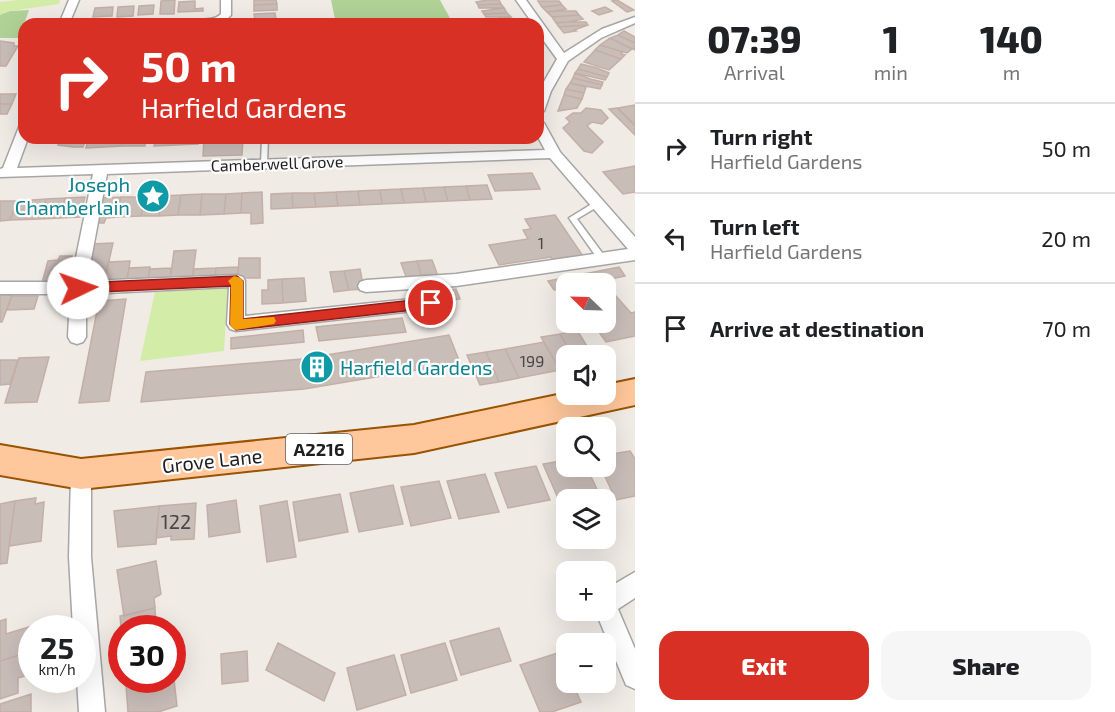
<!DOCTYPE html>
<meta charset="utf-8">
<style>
body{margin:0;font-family:"Exo 2",sans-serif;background:#f6f6f6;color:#202124;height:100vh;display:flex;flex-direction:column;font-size:22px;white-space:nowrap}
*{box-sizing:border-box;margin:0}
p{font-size:20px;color:#757577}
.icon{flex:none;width:33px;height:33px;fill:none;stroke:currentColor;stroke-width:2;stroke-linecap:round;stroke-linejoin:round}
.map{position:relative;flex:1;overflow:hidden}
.side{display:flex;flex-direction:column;background:#fff;width:480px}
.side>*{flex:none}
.guide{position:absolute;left:18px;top:18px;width:526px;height:126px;border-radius:18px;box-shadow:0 6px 24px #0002;background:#d93025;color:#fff;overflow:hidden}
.needle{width:39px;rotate:293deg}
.fabs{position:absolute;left:556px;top:273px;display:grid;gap:12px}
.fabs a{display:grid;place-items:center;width:60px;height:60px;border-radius:12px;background:#fff;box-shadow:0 6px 24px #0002;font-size:30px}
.speed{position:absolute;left:18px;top:615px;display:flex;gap:12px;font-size:30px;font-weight:700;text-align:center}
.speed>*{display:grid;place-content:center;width:78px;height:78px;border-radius:50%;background:#fff;box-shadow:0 6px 24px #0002;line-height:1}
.speed small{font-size:15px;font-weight:400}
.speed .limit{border:9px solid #d22;background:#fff;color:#111}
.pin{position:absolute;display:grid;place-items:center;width:51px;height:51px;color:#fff;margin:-26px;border:3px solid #fff;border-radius:50%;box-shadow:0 2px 6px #0007}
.me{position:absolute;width:66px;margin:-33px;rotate:87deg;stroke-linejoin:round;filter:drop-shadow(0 0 4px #0008)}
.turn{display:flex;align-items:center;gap:21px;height:126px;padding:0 24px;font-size:27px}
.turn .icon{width:78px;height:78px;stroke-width:2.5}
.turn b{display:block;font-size:42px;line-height:51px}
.eta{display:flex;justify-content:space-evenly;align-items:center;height:102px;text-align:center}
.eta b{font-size:36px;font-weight:800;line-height:42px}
.action{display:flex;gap:12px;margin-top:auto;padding:12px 24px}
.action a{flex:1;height:69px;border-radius:18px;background:#d93025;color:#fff;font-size:24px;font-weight:800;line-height:69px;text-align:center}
.action a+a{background:#f6f6f6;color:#202124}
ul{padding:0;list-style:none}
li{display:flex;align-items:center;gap:18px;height:90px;padding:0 24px;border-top:2px solid #e0e0e0}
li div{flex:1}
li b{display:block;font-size:22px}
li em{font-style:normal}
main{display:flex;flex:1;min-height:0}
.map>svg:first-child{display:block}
</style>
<main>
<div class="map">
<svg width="635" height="712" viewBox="0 0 635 712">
<rect width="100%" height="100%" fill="#f0ebe5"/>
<path fill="#d3eda8" d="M18,0H60L59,4L10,11L0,15V2Z
M228,288L224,351L140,361L155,292Z"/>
<path fill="#b0d297" d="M331,0H440L451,20L336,24Z
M29,10L19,38H0V15L10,11Z"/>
<path fill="#c9bdb8" stroke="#c3afa6" stroke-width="1.5" d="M175,0L174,14H160L161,1Z
M254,0H276L277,4L254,5Z
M487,0H499L501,4L478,5L476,2Z
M617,0L634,10L627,12L612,1Z
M195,1V9L203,8V11L178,12L179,2Z
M538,1H559L562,5L542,7Z
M277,4V10L254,11V5Z
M501,4L504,8H479L478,5Z
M154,5L153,14L138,15L139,6Z
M562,5L566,9L547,12L542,7Z
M134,6L133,16L117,17L118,7Z
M113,7L112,16L93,17L95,8Z
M605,7L612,11L599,15L592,11Z
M504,8L507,13L484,14L482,11Z
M558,11H576L579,15L552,17L547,12Z
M275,13L276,19L255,20L254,14Z
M507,13L511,17H486L484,14Z
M579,15L583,19L568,22L556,23L552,17Z
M511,17L513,22L490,23L488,20Z
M276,19V24H255V20Z
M568,22H586L588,25L559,27L556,23Z
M588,25L574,30L576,31L564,33L559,27Z
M624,31L635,37V43L618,35Z
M618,35L635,43V50L610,38Z
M610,38L632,49L627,53L600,45Z
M0,41L14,43V46H18L6,66H0Z
M600,45L623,52L621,54L625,55L621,59L595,50Z
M595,50L621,59L609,70L584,62Z
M581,64L597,68L609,73L607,77L578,69Z
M578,69L607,77L605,80L575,73Z
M575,73L590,79L603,82L602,85L573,78Z
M573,78L602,85L600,89L570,83Z
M570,83L586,87L584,93L566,89Z
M566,89L584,93L582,99L564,95Z
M0,94H16L12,104H0Z
M564,95L582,99L577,108L558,111Z
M0,104H12L7,114H0Z
M635,105V125L618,108Z
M586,108L601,110L608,118L602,124L592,122L587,126L603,142L592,153L584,151L563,128L570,122L566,118L573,113H581Z
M617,108L635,126V135L609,109Z
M60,138H93L85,141L83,147H73L58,145Z
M93,138H124L122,146L86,148L88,141Z
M124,138H145V146H122Z
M156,138H177L176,145L154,146Z
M177,138H198V144L176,145Z
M243,138L242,155L203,156L204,139Z
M635,166V192L623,194L603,172Z
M532,173L540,189L495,191L488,175Z
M487,185L492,199L470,200L466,186Z
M466,186L470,200L448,201L444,187Z
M444,187L448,201L426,202L423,188Z
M423,188L426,202L404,203L401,189Z
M401,189L404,203L382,204L380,190Z
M380,190L382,204L360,205L358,191Z
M358,191L360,205L338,206L336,192Z
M262,192L263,223L251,224V213H241L242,193Z
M336,192L338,206L316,207L314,193Z
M242,193L241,213L224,214L226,194Z
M292,193H314L316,207L293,208Z
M292,193L293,208L271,209V194Z
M202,194L200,215H178L181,195Z
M202,194H226L224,214L200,215Z
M181,195L178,215L159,216L162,196Z
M153,196H162L159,216H141L145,197Z
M85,197L80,217L60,218L65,198Z
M121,197H145L141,216L116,217Z
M121,197L116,217L106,218L104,223H95L102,198Z
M65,198L60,218L40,219L46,199Z
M46,199L40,219L10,220L17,201Z
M0,201H17L10,220L0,221Z
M555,215L585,259L555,264L551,257L499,265L489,245L528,239L523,230L531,229L525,219Z
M113,243L104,283L81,284L91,244Z
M196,250L192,280L170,281L174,251Z
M60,256H72L67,275H60L59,282L42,283L48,261L58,260Z
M239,258H260V278H238Z
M432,260L438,276L422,278L417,261Z
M130,261L127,282L104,283L108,262Z
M417,261L422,278L407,279L401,263Z
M150,267L148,282L126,283L129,268Z
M238,267V278L215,279L216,268Z
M619,267L625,276L587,284H567V287L554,290L548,281Z
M171,268L170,281L148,282L150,269Z
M216,268L215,279L192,280L194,269Z
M360,269L364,289L349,290L344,271Z
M344,271L349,290L334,292L330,272Z
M304,278L306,301L283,303L282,279Z
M282,279L283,303L262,304V290H268V280Z
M456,289L460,299L444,301L440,291Z
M0,295H12L2,322H0Z
M615,295L631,313L635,312V336L606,342L592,322H606V296Z
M12,296H38L34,309L7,310Z
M126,299L109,401L79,403L99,301Z
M402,318L406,332L319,341L316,327Z
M303,330L304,342L231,349V338Z
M577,330L593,356H573L560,334Z
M560,334L573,356H567V369L560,370L541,337Z
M449,335L460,363L304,389L141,402L146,372L302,359Z
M544,342L560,370L519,378L505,349Z
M505,349L519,378L499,382L486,352Z
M486,352L499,382L480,385L467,355Z
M49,357L37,402L5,403L19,358Z
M0,360H18L10,384L0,385Z
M630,451L635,459V496L616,500L600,466H606V455Z
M567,460V466H586L602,500H567V508L563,509L543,464Z
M536,466L550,500L508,508L495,473Z
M485,474L499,512L459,519L447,481Z
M439,481L451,518L411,526L401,487Z
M393,485L403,524L359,532L350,493Z
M340,494L348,532L299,541L293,502Z
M36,498L35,504L44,502L41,541L9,546L15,501Z
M236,500L240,532L209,537L207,505Z
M15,501L7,563L0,564V504Z
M287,501L296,557L267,562L260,506Z
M196,503L194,539L171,540V536L156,538L159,506Z
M159,506L156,544L118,547L114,511Z
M156,561L161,594L154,598L155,608L124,616L117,570Z
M155,608L156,627L162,625L163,628H122V638L120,616Z
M6,619V634L32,626V651L0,661V621Z
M499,628L511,661L461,675L450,641Z
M278,643L335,673L324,701L266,670Z
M445,643L457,680L411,693L401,655Z
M32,651V674L18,678V693L0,699V661Z
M247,651L248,681L222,684L221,654Z
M558,653L567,671V682H572L581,702L552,712H540L520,665Z
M394,655L406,695L357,710L347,668Z
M173,671L177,706L158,712H128L126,685L132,683V680H172Z
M31,694V712H0V704Z"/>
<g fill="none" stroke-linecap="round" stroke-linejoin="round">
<defs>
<path id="service" d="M262,138H268L267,163L264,165L261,163Z
M595,202H601L602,204L577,219L606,258L607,260L606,262H600L569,218Z"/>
<path id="minor" d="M69,0H79L69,24H59Z
M221,0H231V15L222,24H182C193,16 210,24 221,14Z
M516,0H526L564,53L602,29L635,17V23L601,38L568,61L551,91L544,111L538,115V92L557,59L538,33V24H533Z
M538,119L544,123L560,152L635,237V260L456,286L366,292L360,290L358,286L360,282L366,280L456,274L628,249L550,158L107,174L87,281L237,275L243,277L245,281V316L431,297L437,298L439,303L437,308L431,309L236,331L230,329L227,324L229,287L86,294V337L83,342L77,344L71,342L68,337L70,294H0V282H71L93,174L0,177V169L3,168L19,127L24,126V138H28L17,168L545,150L538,137Z
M81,464L88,467L91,474V557L105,712H79L77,680H82V628H73L69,557L71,474L74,467Z
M635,572V598L618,609L635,649V689L626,685L595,610H606V589Z"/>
<path id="primary" d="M635,379V405L414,453L81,489L0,475V445L81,459L414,425L567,393L606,394V385Z"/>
</defs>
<use href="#service" stroke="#a6a6a6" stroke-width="3"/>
<use href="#minor" stroke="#a6a6a6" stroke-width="3"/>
<use href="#primary" stroke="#9a5300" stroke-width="4"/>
<use href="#service" fill="#fff" fill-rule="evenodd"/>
<use href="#minor" fill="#fff" fill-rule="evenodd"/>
<use href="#primary" fill="#ffc79b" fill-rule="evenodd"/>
</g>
<path fill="#d93025" stroke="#8d1f18" stroke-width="1.5" d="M237,276L243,281V319L431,298L437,303L431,308L236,330L230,324L231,286L78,293L72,288L78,283Z"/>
<path fill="#f59e0b" d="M234,276L241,278L243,281V319L274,317L276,321L274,324L236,330L232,328L230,324L231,285L228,281Z"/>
<defs>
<symbol id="sight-disc" viewBox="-11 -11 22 22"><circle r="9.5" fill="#0f9aa8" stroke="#fff"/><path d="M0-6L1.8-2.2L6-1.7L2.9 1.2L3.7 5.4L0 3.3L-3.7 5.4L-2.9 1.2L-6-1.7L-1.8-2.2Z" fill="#fff"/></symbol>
<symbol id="building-disc" viewBox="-11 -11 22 22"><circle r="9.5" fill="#0f9aa8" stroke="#fff"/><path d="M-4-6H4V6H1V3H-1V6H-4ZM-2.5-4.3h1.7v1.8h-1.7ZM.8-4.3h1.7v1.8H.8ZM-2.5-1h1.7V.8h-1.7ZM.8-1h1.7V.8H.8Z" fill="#fff"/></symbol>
</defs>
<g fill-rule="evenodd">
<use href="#sight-disc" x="134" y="177" width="38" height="38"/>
<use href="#building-disc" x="298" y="348" width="38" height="38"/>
</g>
<g text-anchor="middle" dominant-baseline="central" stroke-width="4.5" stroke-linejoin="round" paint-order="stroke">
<g font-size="16" fill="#1f1f1f" stroke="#fff">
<text transform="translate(277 163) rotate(-2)">Camberwell Grove</text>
</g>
<g font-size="16" fill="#4a4645">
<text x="541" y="242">1</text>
<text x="532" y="360">199</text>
</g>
<rect fill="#fff" stroke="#626262" stroke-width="1.5" x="286" y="434" width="66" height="30" rx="4.5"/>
<g font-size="18" font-weight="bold" fill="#1f1f1f">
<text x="319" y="449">A2216</text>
</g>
<g font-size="20" fill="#0d838f" stroke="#fff" text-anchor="end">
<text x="130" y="184">Joseph<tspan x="130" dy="23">Chamberlain</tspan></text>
<text x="340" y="367" text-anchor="start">Harfield Gardens</text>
</g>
<g font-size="20" fill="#1f1f1f" stroke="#fff">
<text transform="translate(212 460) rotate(-6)">Grove Lane</text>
</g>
<g font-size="20" fill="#4a4645">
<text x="176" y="521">122</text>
</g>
</g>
</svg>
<div class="fabs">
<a><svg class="needle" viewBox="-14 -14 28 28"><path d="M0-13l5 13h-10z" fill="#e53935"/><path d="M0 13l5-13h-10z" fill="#757577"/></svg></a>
<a><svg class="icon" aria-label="sound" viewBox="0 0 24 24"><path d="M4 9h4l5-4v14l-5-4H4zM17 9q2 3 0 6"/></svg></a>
<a><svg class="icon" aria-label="search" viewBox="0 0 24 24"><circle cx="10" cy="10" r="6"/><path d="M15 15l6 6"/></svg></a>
<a><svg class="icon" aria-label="layers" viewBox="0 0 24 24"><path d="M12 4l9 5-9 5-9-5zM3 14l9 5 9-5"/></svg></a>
<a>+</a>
<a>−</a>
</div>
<div class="speed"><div>25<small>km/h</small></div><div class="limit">30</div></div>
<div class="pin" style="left:431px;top:303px;background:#d93025"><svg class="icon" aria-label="arrive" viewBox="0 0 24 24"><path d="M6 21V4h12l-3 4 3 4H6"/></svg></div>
<svg class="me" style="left:78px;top:288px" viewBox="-20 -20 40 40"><circle r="19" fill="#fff"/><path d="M0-13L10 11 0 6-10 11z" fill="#d93025"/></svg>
<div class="guide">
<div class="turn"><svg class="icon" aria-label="right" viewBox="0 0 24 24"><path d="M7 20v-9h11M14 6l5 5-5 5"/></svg><div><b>50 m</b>Harfield Gardens</div></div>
</div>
</div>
<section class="side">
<div class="eta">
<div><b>07:39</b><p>Arrival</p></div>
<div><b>1</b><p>min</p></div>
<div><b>140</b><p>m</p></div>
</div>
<ul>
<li><svg class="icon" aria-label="right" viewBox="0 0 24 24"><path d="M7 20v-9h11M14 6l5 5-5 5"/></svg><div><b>Turn right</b><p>Harfield Gardens</p></div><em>50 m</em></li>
<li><svg class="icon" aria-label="left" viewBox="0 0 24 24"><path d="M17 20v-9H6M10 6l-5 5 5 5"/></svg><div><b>Turn left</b><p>Harfield Gardens</p></div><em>20 m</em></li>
<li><svg class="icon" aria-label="arrive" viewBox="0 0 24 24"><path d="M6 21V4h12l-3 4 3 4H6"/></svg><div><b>Arrive at destination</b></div><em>70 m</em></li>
</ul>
<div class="action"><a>Exit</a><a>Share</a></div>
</section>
</main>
